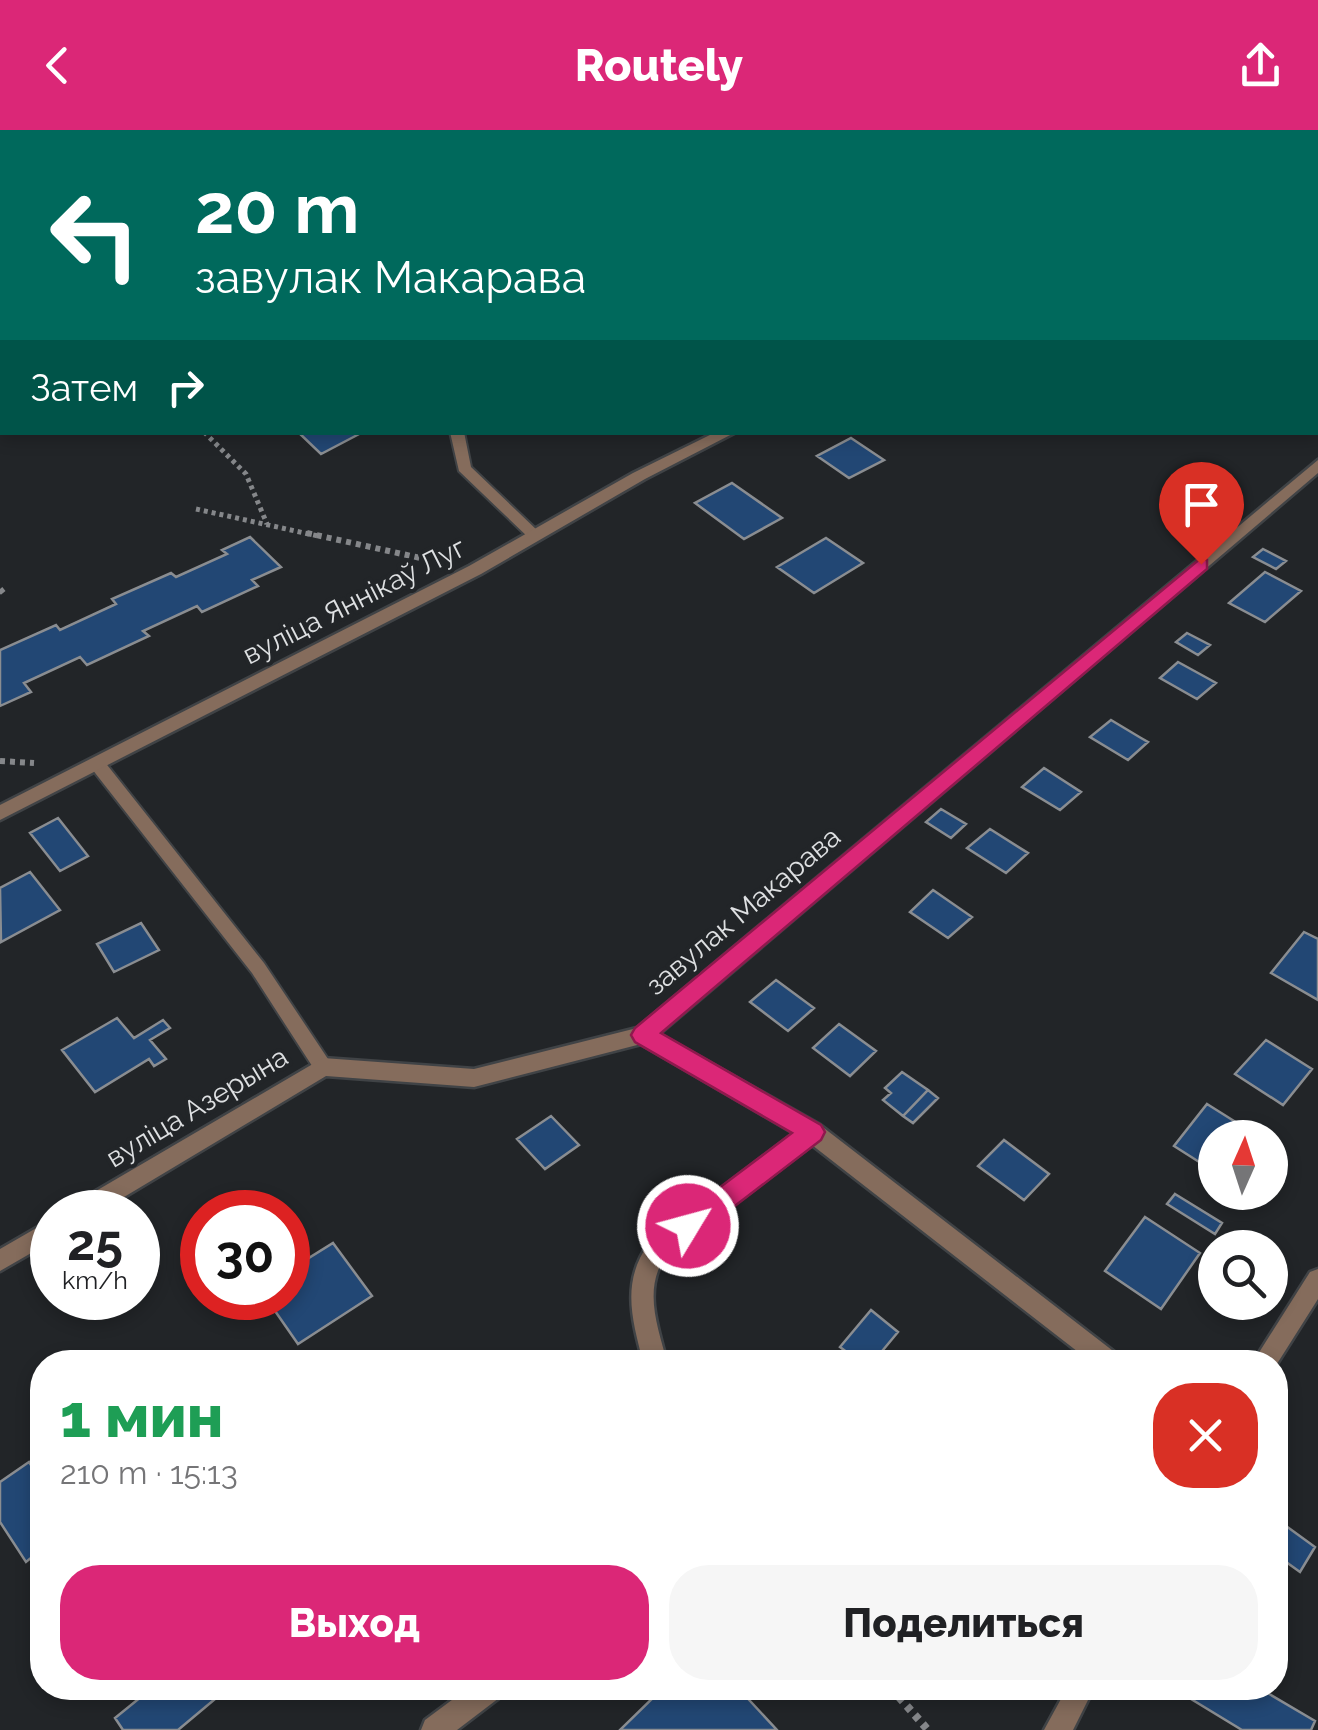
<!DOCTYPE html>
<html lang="ru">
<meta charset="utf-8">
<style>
body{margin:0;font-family:Raleway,sans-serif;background:#f6f6f6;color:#202124;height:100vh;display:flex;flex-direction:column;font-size:38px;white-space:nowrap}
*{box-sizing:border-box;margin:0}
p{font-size:32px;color:#757577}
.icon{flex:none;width:55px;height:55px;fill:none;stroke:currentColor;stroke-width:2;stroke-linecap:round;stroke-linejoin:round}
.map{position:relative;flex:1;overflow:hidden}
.sheet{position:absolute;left:30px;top:1220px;width:1258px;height:350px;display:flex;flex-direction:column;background:#fff;border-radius:40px;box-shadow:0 5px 15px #0003}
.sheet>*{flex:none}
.hud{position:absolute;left:0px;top:0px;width:1320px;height:305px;box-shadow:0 5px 15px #0003;background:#00695c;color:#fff;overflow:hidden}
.needle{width:65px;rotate:3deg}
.controls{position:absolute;left:1198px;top:990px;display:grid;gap:20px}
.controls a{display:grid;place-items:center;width:90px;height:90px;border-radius:50%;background:#fff;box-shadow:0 5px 15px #0003;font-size:50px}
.speed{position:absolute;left:30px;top:1060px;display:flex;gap:20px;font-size:50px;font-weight:700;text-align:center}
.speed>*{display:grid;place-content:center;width:130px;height:130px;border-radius:50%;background:#fff;box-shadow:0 5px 15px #0003;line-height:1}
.speed small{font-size:25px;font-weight:400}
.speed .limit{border:15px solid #d22;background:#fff;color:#111}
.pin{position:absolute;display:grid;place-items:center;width:85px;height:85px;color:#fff;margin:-102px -42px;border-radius:50% 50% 50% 0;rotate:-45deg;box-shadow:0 0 10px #0007}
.pin .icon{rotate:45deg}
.me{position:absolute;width:110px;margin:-55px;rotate:53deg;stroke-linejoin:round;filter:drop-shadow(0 0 8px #0008)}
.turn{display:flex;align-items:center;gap:35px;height:210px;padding:0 30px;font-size:45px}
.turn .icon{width:130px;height:130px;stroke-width:2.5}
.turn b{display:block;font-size:70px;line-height:85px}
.then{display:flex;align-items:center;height:95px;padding:0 30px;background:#0003;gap:20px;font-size:38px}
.round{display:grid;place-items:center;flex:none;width:105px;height:105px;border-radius:40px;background:#f6f6f6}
.summary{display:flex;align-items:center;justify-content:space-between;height:170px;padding:0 30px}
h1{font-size:60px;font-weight:800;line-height:75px;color:#1e9e55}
.cta{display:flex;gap:20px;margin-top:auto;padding:20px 30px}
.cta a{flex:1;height:115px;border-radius:40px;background:#db2777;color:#fff;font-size:40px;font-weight:800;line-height:115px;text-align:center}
.cta a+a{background:#f6f6f6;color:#202124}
header{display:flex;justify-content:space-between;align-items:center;height:130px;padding:0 30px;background:#db2777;color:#fff;font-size:45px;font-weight:800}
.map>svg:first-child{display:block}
</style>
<header><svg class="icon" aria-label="back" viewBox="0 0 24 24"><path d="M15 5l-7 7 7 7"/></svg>Routely<svg class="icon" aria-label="share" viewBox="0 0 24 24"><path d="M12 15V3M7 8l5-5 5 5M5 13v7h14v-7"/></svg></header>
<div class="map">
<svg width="1318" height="1600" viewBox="0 0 1318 1600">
<rect width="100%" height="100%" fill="#222528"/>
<path fill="#224774" stroke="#8a8d91" stroke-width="2.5" d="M324,0H425L429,2H317Z
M298,302H363L321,324Z
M851,308L884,330L849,348L817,326Z
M732,353L782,388L744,409L695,373Z
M250,407L281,437L252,450L258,456L202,482L197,476L143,501L149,506L87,535L80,527L24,553L31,562L0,576V520L56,495L60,500L116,474L112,469L171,443L176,447L227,424L222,420Z
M826,408L863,433L814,463L777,437Z
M1263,419L1286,431L1276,439L1253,427Z
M1265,442L1301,461L1265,492L1229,473Z
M1187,503L1210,515L1198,525L1176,512Z
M1178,532L1209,549L1216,553L1197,569L1160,548Z
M1111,590L1141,608L1148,612L1128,630L1090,607Z
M1044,638L1081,662L1060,680L1022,657Z
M941,679L966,694L951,708L926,692Z
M58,688L88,726L60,741L30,703Z
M990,699L1028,723L1006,743L967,718Z
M30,742L60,780L1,812L0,758Z
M933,760L972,787L948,808L910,782Z
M141,793L159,820L114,842L97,814Z
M1304,802L1318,809V870L1271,843Z
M776,850L814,878L788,901L750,872Z
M117,888L134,908L163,890L170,898L150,910L166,929L154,936L149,929L95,962L62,920Z
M839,894L876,921L850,946L813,918Z
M1266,910L1312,939L1283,975L1235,944Z
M902,942L928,960L903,986L883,970L891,963L885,958Z
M928,960L938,968L913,993L903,986Z
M1207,974L1261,1008H1215V1042L1174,1016Z
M551,986L579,1015L545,1039L517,1009Z
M1004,1010L1049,1044L1024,1070L978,1036Z
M1175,1064L1222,1093L1215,1104L1167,1074Z
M1145,1087L1200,1123L1161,1179L1105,1141Z
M717,1091L728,1103L708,1117L698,1106Z
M333,1113L372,1166L298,1214L266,1168H288V1141Z
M871,1180L898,1202L873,1232H860L840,1217Z
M29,1332L42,1352V1419L26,1432L0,1392V1352Z
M1275,1388L1315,1417L1300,1442L1275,1424Z
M152,1558H207L215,1569L178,1600H123L115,1588Z
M663,1558H738L777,1600H620Z
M1173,1558H1259L1315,1591L1311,1600H1242Z"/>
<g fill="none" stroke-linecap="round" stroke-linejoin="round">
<defs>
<path id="lane" d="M2,87V95L0,96V88Z
M450,302H464L471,337L540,403V409H530L459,341Z
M98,629L104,631L264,833L330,932L332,937L330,942L323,945L316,942L252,843L92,639L90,635L92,631Z"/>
<path id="street" d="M1257,0H1274L1275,2H1258Z
M716,302H736L645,349L481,444L0,690V675L469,436L633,343Z
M1318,330V343L659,904L820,995L1117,1224L1121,1232H1091L812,1015L665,1127C643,1160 658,1197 667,1232H643C632,1189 621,1152 649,1113L794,1003L641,914L474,957L326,946L99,1082H69L72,1075L323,928L474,939L637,898Z
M52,1089V1111L0,1141V1119Z
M1318,1139V1169L1275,1237V1232H1253L1310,1142Z
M468,1558H502L499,1568L457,1600H421L425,1590Z
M1067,1558H1094L1073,1600H1044Z"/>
<path id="primary" d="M0,9H2V19H0Z"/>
</defs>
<use href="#lane" stroke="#404346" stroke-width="4"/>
<use href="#street" stroke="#404346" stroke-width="5"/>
<use href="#primary" stroke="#404346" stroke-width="5"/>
<path stroke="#85878a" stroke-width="5" stroke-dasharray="4 4" stroke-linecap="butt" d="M204,302L246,344L267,394
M196,379L318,406"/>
<path stroke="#85878a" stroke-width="6" stroke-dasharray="5 5" stroke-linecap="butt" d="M307,403L434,431
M0,459L5,465
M0,631L34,633"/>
<path stroke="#85878a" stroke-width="8" stroke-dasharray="6 6" stroke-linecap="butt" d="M891,1558L928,1600"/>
<use href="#lane" fill="#856c5c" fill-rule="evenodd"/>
<use href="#street" fill="#856c5c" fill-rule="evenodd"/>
<use href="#primary" fill="#e7b493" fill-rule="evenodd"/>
</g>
<path fill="#db2777" stroke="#8e194d" stroke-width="2.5" d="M1201,428L1207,430V439L661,903L821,995L825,1002L821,1010L697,1105L688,1108L679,1105L675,1096L679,1088L792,1003L635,912L631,905L635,898Z"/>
<g text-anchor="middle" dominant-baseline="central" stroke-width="8" stroke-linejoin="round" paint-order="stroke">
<g font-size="28" fill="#dee0e2" stroke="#222528">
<text transform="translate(354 471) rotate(-27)">вуліца Яннікаў Луг</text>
<text transform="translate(743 781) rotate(-40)">завулак Макарава</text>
<text transform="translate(197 977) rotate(-31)">вуліца Азерына</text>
</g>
</g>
</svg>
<div class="controls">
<a><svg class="needle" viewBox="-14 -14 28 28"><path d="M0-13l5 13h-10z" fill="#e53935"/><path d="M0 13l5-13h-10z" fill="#757577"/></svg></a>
<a><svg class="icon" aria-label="search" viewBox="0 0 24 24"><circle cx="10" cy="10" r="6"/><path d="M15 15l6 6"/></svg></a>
</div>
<div class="speed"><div>25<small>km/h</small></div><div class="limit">30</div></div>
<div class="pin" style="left:1201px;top:434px;background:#d93025"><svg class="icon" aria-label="arrive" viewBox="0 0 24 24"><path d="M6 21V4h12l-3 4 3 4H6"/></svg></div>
<svg class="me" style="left:688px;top:1096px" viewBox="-20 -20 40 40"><circle r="17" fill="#db2777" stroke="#fff" stroke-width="3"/><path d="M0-11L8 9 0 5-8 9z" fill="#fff"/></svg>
<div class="hud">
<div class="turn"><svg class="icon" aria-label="left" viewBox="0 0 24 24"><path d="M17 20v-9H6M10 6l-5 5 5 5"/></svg><div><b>20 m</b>завулак Макарава</div></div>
<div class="then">Затем<svg class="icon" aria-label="right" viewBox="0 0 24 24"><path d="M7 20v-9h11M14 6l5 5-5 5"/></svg></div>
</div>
<section class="sheet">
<div class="summary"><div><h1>1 мин</h1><p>210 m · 15:13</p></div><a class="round" style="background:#d93025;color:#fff"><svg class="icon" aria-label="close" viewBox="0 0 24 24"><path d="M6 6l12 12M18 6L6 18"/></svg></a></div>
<div class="cta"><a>Выход</a><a>Поделиться</a></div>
</section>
</div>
